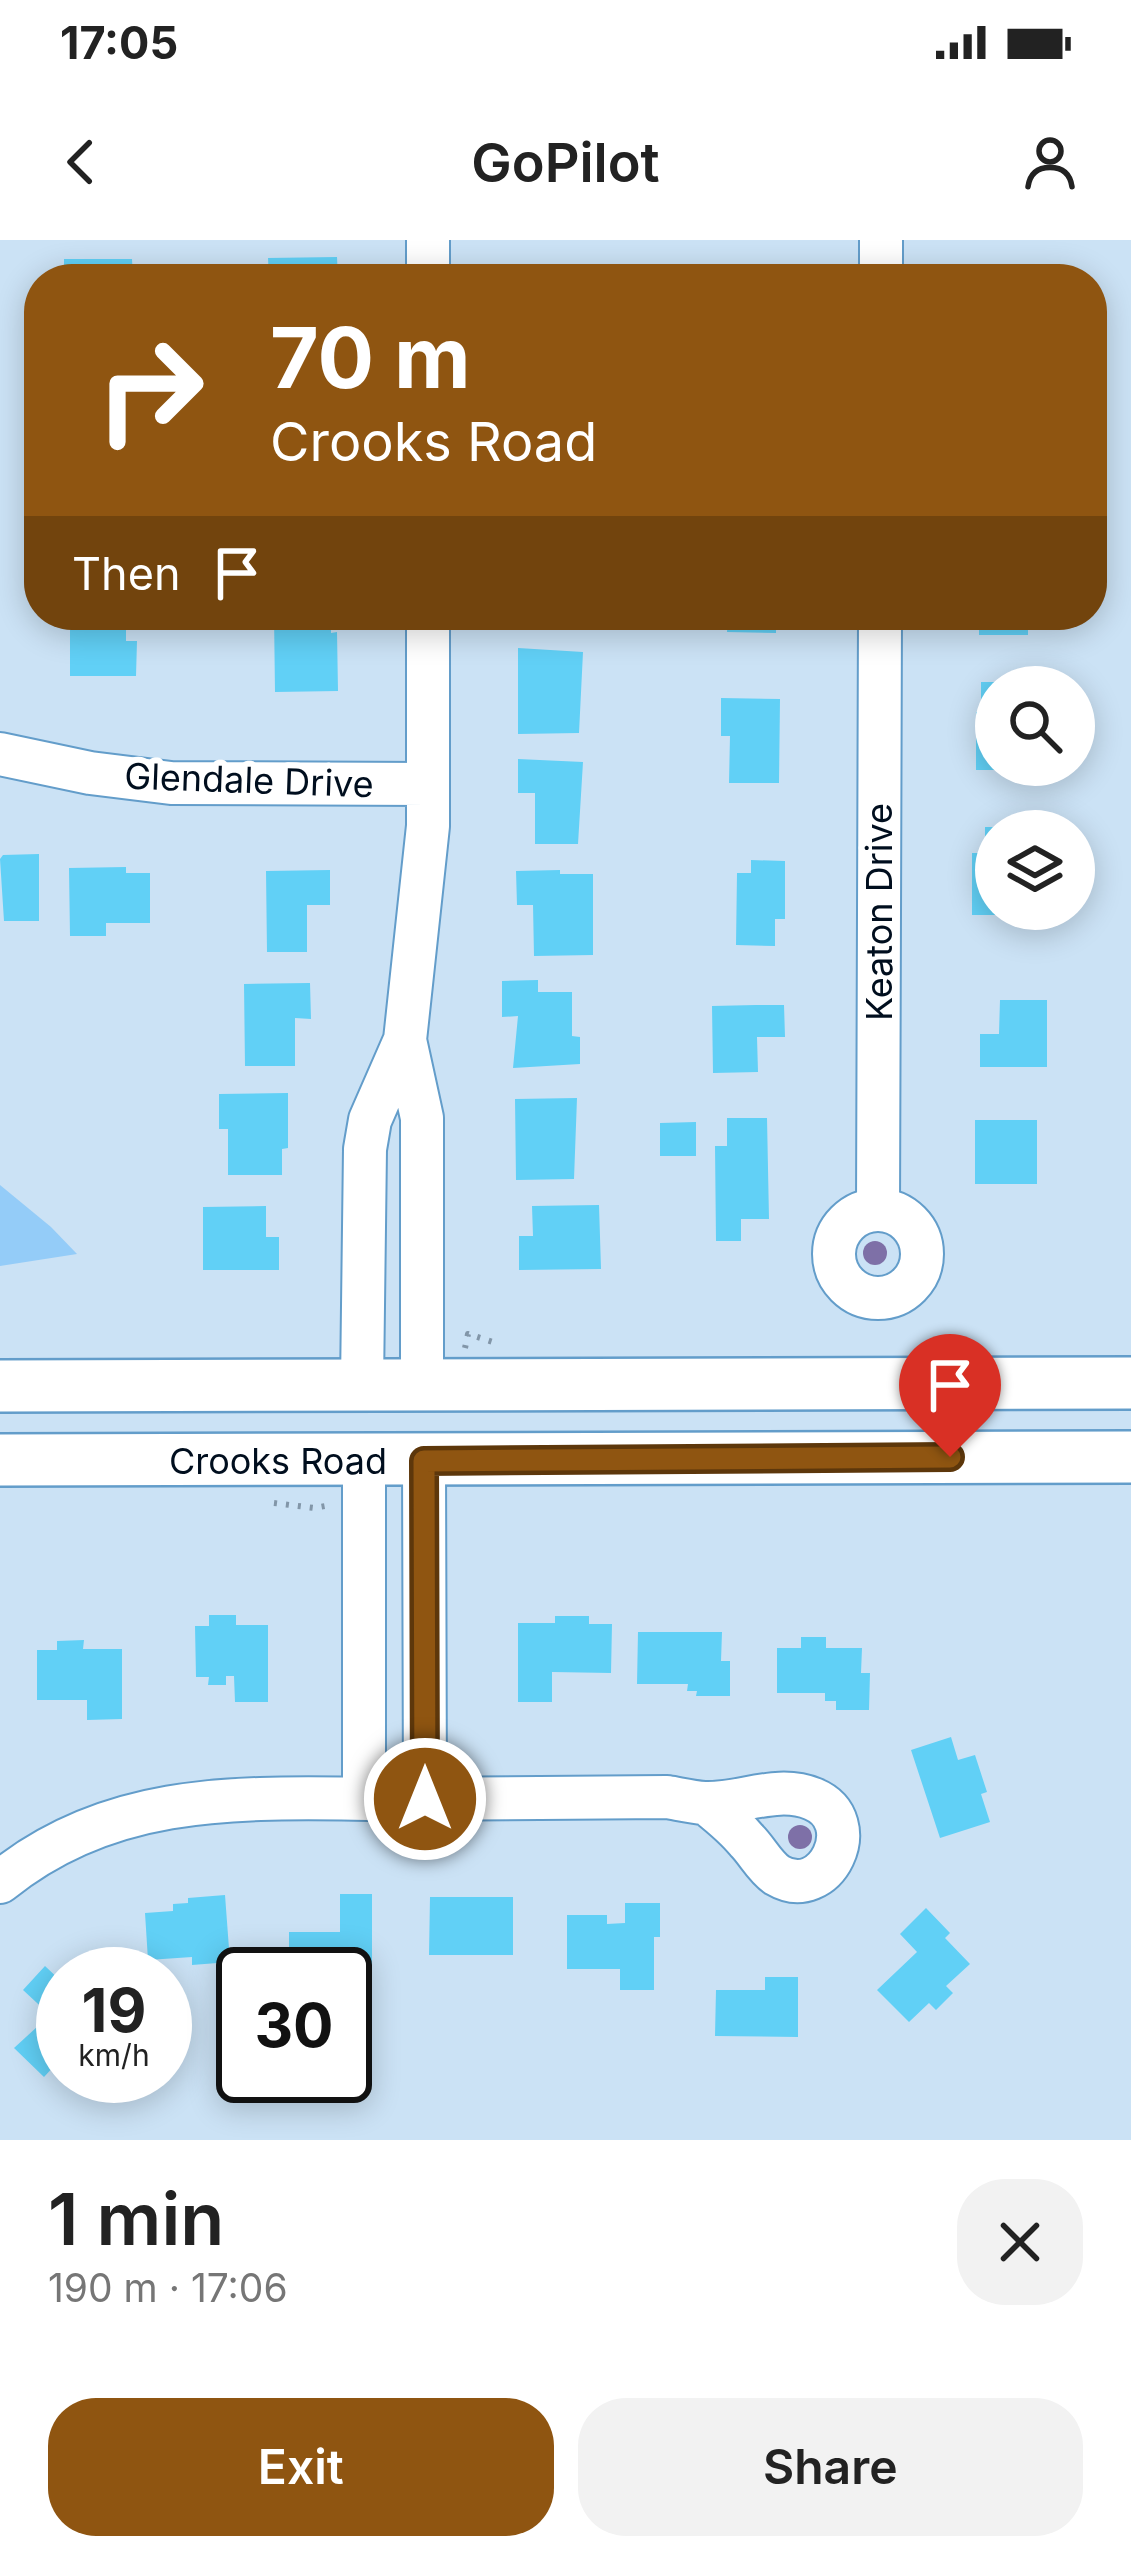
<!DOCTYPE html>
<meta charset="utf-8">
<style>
body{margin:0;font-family:Inter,sans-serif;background:#f2f2f2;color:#222;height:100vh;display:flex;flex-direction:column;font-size:45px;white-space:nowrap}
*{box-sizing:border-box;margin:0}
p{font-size:39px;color:#767676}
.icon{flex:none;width:66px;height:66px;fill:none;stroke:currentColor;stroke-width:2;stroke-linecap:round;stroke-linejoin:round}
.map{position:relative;height:1900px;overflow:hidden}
.panel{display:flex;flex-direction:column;background:#fff;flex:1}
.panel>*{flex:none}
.banner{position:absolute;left:24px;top:24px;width:1083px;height:366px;border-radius:48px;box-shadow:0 6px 30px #0003;background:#8f5511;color:#fff;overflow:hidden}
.tools{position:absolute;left:975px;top:426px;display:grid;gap:24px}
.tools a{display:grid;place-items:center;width:120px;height:120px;border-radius:50%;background:#fff;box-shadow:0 6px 30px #0003;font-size:60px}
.speed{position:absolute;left:36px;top:1707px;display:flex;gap:24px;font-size:60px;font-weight:700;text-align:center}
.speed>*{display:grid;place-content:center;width:156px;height:156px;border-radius:50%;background:#fff;box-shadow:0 6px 30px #0003;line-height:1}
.speed small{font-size:30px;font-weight:400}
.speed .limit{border:6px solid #111;border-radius:18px;background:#fff;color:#111}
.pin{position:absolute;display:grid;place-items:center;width:102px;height:102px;color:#fff;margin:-123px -51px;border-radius:50% 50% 50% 0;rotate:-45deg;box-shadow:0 0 12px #0007}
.pin .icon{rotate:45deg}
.me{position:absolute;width:132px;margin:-66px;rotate:0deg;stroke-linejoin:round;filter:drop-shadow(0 0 9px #0008)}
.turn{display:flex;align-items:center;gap:42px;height:252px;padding:0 48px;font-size:54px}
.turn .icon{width:156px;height:156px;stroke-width:2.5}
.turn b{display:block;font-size:84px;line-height:102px}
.then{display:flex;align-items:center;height:114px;padding:0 48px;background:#0003;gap:24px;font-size:45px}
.round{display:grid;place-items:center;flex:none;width:126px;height:126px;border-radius:48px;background:#f2f2f2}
.headline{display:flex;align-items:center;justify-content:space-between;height:204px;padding:0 48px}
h1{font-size:72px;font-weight:600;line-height:90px}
.action{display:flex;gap:24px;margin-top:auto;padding:24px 48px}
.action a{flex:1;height:138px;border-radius:48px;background:#8f5511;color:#fff;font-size:48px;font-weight:600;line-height:138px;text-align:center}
.action a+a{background:#f2f2f2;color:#222}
.status{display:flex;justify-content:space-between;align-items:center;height:84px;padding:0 60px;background:#fff;direction:ltr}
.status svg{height:33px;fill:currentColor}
header{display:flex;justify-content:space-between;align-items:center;height:156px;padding:0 48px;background:#fff;font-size:54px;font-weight:600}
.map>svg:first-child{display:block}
</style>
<div class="status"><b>17:05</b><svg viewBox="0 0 49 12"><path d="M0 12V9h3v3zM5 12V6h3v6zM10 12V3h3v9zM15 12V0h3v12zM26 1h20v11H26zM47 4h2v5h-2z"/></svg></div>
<header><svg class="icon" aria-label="back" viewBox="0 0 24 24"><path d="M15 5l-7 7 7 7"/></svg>GoPilot<svg class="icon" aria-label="person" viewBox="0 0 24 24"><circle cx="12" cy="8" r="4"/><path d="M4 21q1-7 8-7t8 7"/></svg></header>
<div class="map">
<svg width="1131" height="1900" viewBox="0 0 1131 1900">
<rect width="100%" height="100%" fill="#cbe2f5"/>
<path fill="#94ccf8" d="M0,945L51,987L77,1014L0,1026Z"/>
<path fill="#61d0f6" d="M337,17L338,39H269L268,18Z
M64,19H132L133,39H64Z
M78,375H126V401H137L136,436H70V383H78Z
M274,375H331V393L337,392L338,451L275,452Z
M535,375H579V381H535Z
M728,375H776V393L727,392Z
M979,375H1028V395H979Z
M518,408L583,412L579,493L518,494Z
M981,442H1027V447H996V525H1007V530H976V472H981Z
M721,458L780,459L779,543H729L730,496H721Z
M518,519L583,522L578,604H535V553H518Z
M985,587H1025V591H996V669H1010V675H972V613H985Z
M39,614V681H4L0,619L3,615Z
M751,620L785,621V679H775V706L736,705L737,633H751Z
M126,627V633H150V683H106V696H70L69,628Z
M330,630V665H307V712H267L266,631Z
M560,630V634H593V715L534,716L533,665H517L516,631Z
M538,740V752H572V796L580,797V824L513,828L518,776L502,777V741Z
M310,743L311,779L295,778V826H245L244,744Z
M1000,760H1047V827H980V794H999Z
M756,765H784L785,797H757L758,832L713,833L712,766Z
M288,853V908L282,909V935H228V889H219V854Z
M577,858L574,939L516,940L515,859Z
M727,878H767L769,979H741V1001H716L715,906H727Z
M975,880H1037V944H975Z
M696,882V916H660V883Z
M599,965L601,1029L519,1030V996H533L532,966Z
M266,966V997H279V1030H203V967Z
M209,1375H236V1385H268V1462H235L234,1436H226V1445H208L209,1437H196L195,1386H209Z
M555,1376H589V1384H612L611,1433L552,1432V1462H518V1383H555Z
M638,1392H722L721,1421H730V1456H696L697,1451H687L688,1444H637Z
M801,1397H826V1408H862L861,1433H870L869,1470H836V1461H825V1453H777V1408H801Z
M84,1400L83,1409H122V1479L87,1480V1460H37V1410H57V1401Z
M951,1497L958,1520L975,1515L987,1552L981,1554L990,1582L940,1598L911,1510Z
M340,1654H372V1744H345V1734H313V1726H289V1692H340Z
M225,1655L230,1722L192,1725V1717L148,1720L145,1673L173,1671V1664L188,1663V1658Z
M430,1657H513V1715H429Z
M625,1663H660V1697H654V1750H620V1729H567V1675H607V1684L625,1683Z
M926,1668L950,1693L945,1698L970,1724L946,1746L953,1753L936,1770L929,1763L909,1782L877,1750L917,1712L900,1694Z
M45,1726L63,1743V1828L57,1823L44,1837L14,1808L50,1775L23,1750Z
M765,1737H798V1797L715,1796L716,1750H765Z"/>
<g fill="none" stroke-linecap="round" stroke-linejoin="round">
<defs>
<path id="minor" d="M428,0V39
M881,0V39
M0,514L90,533L171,543L428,544
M405,800L422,878V1144
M878,970L880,375
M834 1014a44 44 0 1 1 88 0a44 44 0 1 1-88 0Z
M362,1144L365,909L370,880L405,800L428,586V375
M364,1221V1559
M424,1221L425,1559
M0,1642C119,1545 259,1559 402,1559C491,1559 579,1557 667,1557C679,1559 692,1562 704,1563C740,1565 777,1544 813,1559C866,1581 826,1664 777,1635C765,1627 757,1611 747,1601C735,1586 721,1575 706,1563"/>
<path id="major" d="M0,1146L1131,1143
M0,1220L1131,1217"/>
</defs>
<use href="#minor" stroke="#639dca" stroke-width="46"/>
<use href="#major" stroke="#639dca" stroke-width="56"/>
<path stroke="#8296a8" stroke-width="6" stroke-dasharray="3 9" stroke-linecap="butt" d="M465,1108L468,1094L493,1102
M274,1263L314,1268L331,1265"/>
<use href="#minor" stroke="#fff" stroke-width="42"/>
<use href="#major" stroke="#fff" stroke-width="51"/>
</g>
<g fill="#7e70a7">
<circle cx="875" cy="1013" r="12"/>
<circle cx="800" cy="1597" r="12"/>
</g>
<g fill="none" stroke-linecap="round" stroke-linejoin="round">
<defs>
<path id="route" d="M425,1559L424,1221L950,1217"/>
</defs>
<use href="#route" stroke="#5d370b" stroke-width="30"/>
<use href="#route" stroke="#8f5511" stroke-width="21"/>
</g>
<g text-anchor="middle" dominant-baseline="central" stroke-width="12" stroke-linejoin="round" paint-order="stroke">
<g font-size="36" fill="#000e1e" stroke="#fff">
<text transform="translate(249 540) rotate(2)">Glendale Drive</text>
<text transform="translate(879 672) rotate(-90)">Keaton Drive</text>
<text x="278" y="1221">Crooks Road</text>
</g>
</g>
</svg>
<div class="tools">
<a><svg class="icon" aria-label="search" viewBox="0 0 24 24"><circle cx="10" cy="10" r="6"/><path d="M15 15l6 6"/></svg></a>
<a><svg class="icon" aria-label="layers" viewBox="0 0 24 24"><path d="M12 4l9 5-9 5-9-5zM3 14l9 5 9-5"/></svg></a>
</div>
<div class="speed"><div>19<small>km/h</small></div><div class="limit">30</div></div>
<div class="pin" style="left:950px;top:1217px;background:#d93025"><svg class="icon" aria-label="arrive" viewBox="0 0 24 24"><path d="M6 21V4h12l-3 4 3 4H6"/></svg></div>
<svg class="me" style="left:425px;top:1559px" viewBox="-20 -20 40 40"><circle r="17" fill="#8f5511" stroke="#fff" stroke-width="3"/><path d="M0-11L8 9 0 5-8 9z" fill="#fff"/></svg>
<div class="banner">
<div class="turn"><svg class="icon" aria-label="right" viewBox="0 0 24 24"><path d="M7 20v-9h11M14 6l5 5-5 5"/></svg><div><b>70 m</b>Crooks Road</div></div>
<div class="then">Then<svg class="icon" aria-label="arrive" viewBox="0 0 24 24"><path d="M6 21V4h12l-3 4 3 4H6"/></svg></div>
</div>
</div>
<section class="panel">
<div class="headline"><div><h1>1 min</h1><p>190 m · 17:06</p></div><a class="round"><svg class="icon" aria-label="close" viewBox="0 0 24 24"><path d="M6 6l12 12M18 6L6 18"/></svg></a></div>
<div class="action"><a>Exit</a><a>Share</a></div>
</section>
